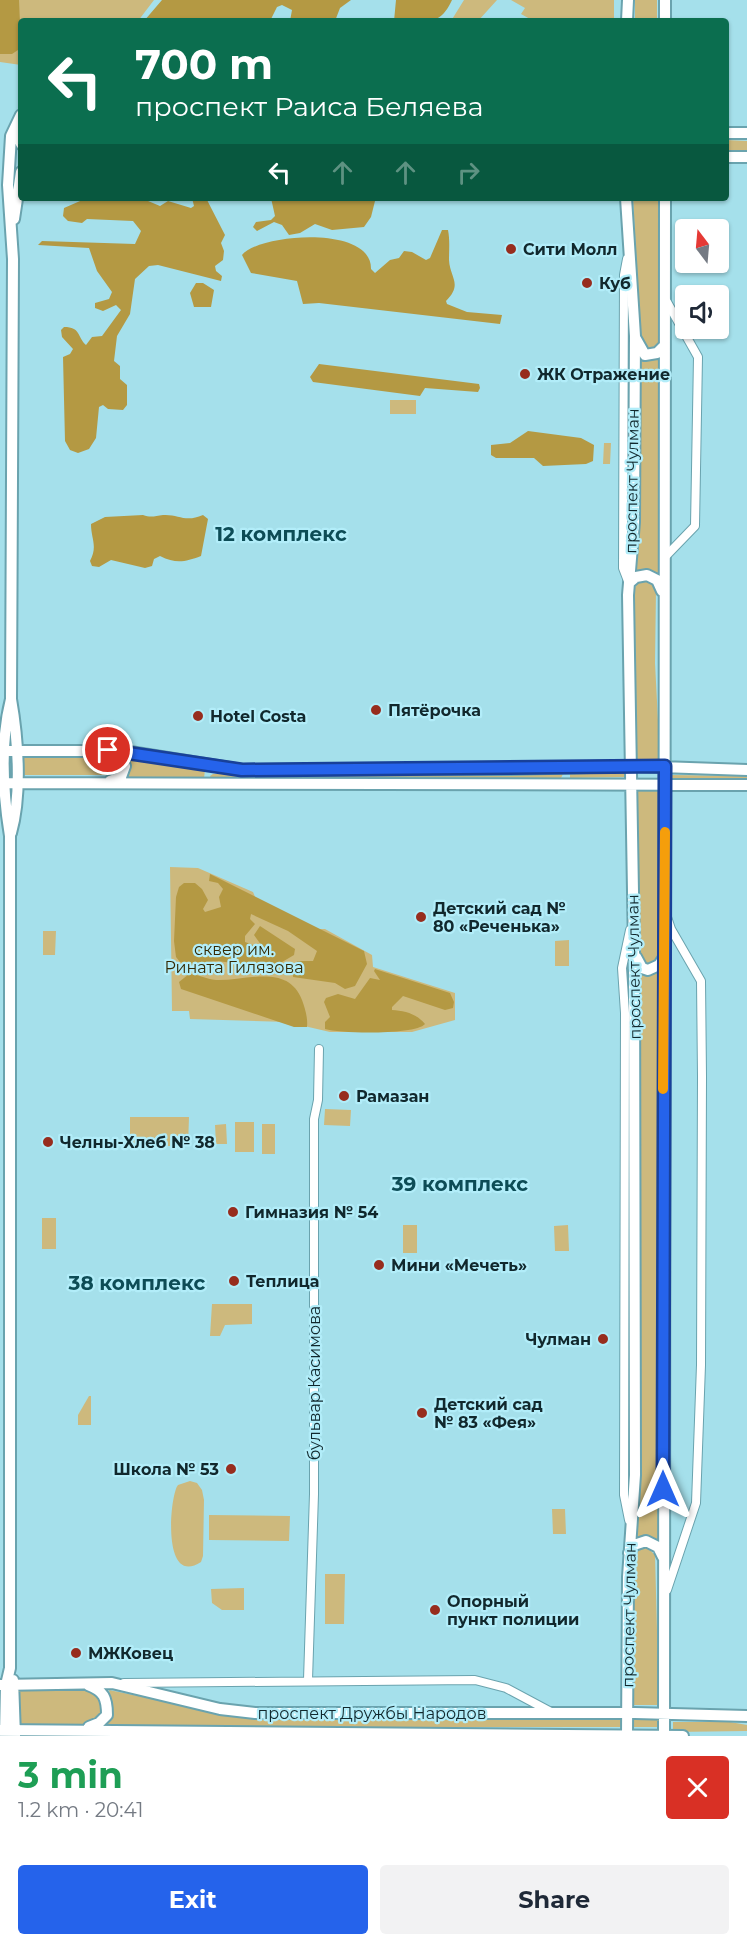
<!DOCTYPE html>
<meta charset="utf-8">
<style>
body{margin:0;font-family:Montserrat,sans-serif;background:#f2f2f3;color:#1f2937;height:100vh;display:flex;flex-direction:column;font-size:22px;white-space:nowrap}
*{box-sizing:border-box;margin:0}
p{font-size:20px;color:#747a83}
.icon{flex:none;width:33px;height:33px;fill:none;stroke:currentColor;stroke-width:2;stroke-linecap:round;stroke-linejoin:round}
.map{position:relative;height:1736px;overflow:hidden}
.drawer{display:flex;flex-direction:column;background:#fff;flex:1}
.drawer>*{flex:none}
.hud{position:absolute;left:18px;top:18px;width:711px;height:183px;border-radius:6px;box-shadow:0 2px 4px #0004;background:#0b6e4f;color:#fff;overflow:hidden}
.needle{width:39px;rotate:344deg}
.buttons{position:absolute;left:675px;top:219px;display:grid;gap:12px}
.buttons a{display:grid;place-items:center;width:54px;height:54px;border-radius:6px;background:#fff;box-shadow:0 2px 4px #0004;font-size:30px}
.pin{position:absolute;display:grid;place-items:center;width:51px;height:51px;color:#fff;margin:-26px;border:3px solid #fff;border-radius:50%;box-shadow:0 2px 6px #0007}
.me{position:absolute;width:66px;margin:-33px;rotate:0deg;stroke-linejoin:round;filter:drop-shadow(0 0 4px #0008)}
.turn{display:flex;align-items:center;gap:21px;height:126px;padding:0 18px;font-size:27px}
.turn .icon{width:78px;height:78px;stroke-width:2.5}
.turn b{display:block;font-size:42px;line-height:51px}
.lanes{display:flex;align-items:center;height:57px;padding:0 18px;background:#0003;justify-content:center;gap:30px;direction:ltr}
.lanes .off{opacity:.35}
.round{display:grid;place-items:center;flex:none;width:63px;height:63px;border-radius:6px;background:#f2f2f3}
.head{display:flex;align-items:center;justify-content:space-between;height:102px;padding:0 18px}
h1{font-size:36px;font-weight:700;line-height:45px;color:#1e9e55}
.cta{display:flex;gap:12px;margin-top:auto;padding:12px 18px}
.cta a{flex:1;height:69px;border-radius:6px;background:#2563eb;color:#fff;font-size:24px;font-weight:700;line-height:69px;text-align:center}
.cta a+a{background:#f2f2f3;color:#1f2937}
.map>svg:first-child{display:block}
</style>
<div class="map">
<svg width="747" height="1736" viewBox="0 0 747 1736">
<rect width="100%" height="100%" fill="#a5e0eb"/>
<path fill="#cdb97d" d="M0,0H154L138,21H21V65L0,62Z
M464,0H497L478,21H451Z
M511,0H614V21H529L530,19L521,14L525,8Z
M635,0H657V21H635Z
M726,140L747,141V153H726Z
M633,198H659L661,341L656,350H646L641,342Z
M638,356L647,361L660,356V576L651,570L635,573Z
M390,400H416V414H390Z
M604,443H611L610,464H603Z
M648,579L656,590L655,663L660,759L637,760L633,592L638,582Z
M124,754L205,769L204,779L122,778Z
M18,756H110L117,765L112,775H18Z
M570,771H625V777L570,778Z
M564,772L561,778L212,780L210,776L213,774Z
M670,775L747,776V781L670,780Z
M637,789H658L659,957L646,965L641,957Z
M170,867L198,868L253,892L256,899L312,929H325L372,955L373,967L455,993V1020L412,1032H330L287,1022L190,1019L189,1011H172Z
M43,931H56L55,955H43Z
M569,940V966H555V941Z
M659,970L660,1543L648,1537L634,1540L638,971L646,975Z
M325,1109L351,1110L350,1126L324,1125Z
M130,1117H189L188,1146H130Z
M235,1122H254V1152H235Z
M226,1124L227,1144H216L215,1125Z
M262,1124H275V1154H262Z
M42,1218H56V1249H42Z
M403,1225H417V1253H403Z
M568,1225L569,1251H555L554,1226Z
M212,1304H252V1324L225,1325L220,1336H210Z
M89,1396H91V1425H78V1415Z
M190,1481L197,1483L202,1490L204,1500L203,1556L201,1562C161,1588 170,1494 178,1485Z
M552,1509H565L566,1534H553Z
M209,1515L290,1516L289,1541L209,1540Z
M646,1546L655,1555L659,1705H633L634,1555L636,1550Z
M325,1574H345L344,1624H325Z
M244,1588V1610H222L212,1603L211,1589Z
M0,1689H87L97,1692L103,1708L101,1715L89,1724H0Z
M109,1690L246,1718L621,1716V1727H116L106,1725L112,1709Z
M633,1716L659,1717V1727H633Z
M673,1722H730L747,1725V1731L673,1732Z"/>
<path fill="#b49943" d="M0,0H19L21,48L12,54H0Z
M162,0H351L340,8L335,21H290L292,10L282,5L277,7L270,21H144Z
M396,0H452C439,29 422,21 394,21Z
M87,198H141L160,206L168,201L191,208L194,206L192,198H206L225,235L221,243L224,251L223,260L215,266L216,271L222,276L221,281L158,265L149,266L135,279L130,314L117,336L114,361L120,366V379L127,385V405L123,410L108,409L103,405L99,407L96,438L89,449L78,453L70,450L65,441L63,357L70,354L73,349L62,337L61,330L64,327C81,327 77,337 86,345L92,337L102,336L121,310L116,305L103,311L95,308V303L109,299L112,292L97,271L89,248L38,245L42,241L135,244L141,231L133,221L87,219L82,223L68,221L63,216L64,208Z
M271,198H374L375,201L371,217L364,227L332,230L315,224L300,233L289,235L282,225L274,222L257,231L253,227L256,222L271,220L275,216Z
M442,230H448C450,240 449,250 449,260C450,278 463,284 446,301L447,304L467,312L502,315L500,324L319,303L303,304L297,281L251,273L242,255C258,234 372,224 371,269L375,273L390,260L399,258L404,251L412,252L426,260L430,258Z
M196,283H203L214,290L211,307H194L190,293Z
M319,364L479,384L480,388L478,392L425,388L420,396L313,382L310,377Z
M528,431L581,438L594,445L593,461L586,464L543,466L534,458H496L491,455V445L510,443Z
M143,515C151,518 155,516 163,515C179,514 185,523 203,515L208,519L201,556C185,562 176,564 160,556L154,559L152,566L145,568L111,560L99,567L92,566L90,561C98,546 91,539 91,524L105,517Z
M210,874L364,951L367,964L355,986L345,989L335,983L293,977V966L298,961H313L317,951L288,931L251,914L250,919L255,924L245,936V942L264,949L254,935L260,926L295,949L294,955L272,968L217,961L191,965L180,962L176,957L174,941L176,897L179,887L184,883H195L202,889L208,900L203,909L205,912L221,907L219,897L223,889L218,883L209,881Z
M375,969L450,993L454,1002L453,1008L445,1010L403,996L392,1007V1010C404,1011 416,1013 425,1024C416,1035 341,1034 325,1029V1022L330,1017L324,1002L326,998L338,994L355,999L370,978L380,980L374,971Z
M189,974C198,974 206,979 216,980C246,981 288,963 302,1000C305,1008 308,1018 307,1027H294L181,989L179,982Z"/>
<g fill="none" stroke-linecap="round" stroke-linejoin="round">
<defs>
<path id="street" d="M627,259L624,275L623,568L628,581
M665,557L695,526L698,357L667,302
M629,1520L624,1495L625,1013L622,968L630,930
M667,1590L696,1503L701,1365L702,1076L701,981L671,929L667,917
M308,1680L314,1494V1119L318,1100L319,1049
M124,1683L475,1680L506,1688L551,1712"/>
<path id="secondary" d="M665,0V21
M627,21L628,0
M15,129L21,144
M726,133H747
M726,157H747
M626,198L635,336L634,522L628,595L634,951L635,1475L628,1577L627,1736
M14,219L21,172
M636,339L645,355L657,353L663,347
M629,583L636,577L647,575L657,580L662,591
M0,751H124L242,770L509,769L632,766L747,770
M110,781L121,777L125,766L121,756L112,752
M0,783L747,785
M11,833C22,794 18,739 11,699L13,259L8,185L11,136L21,115
M636,957L642,968L648,970L659,965L663,959
M629,1553L634,1545L646,1541L658,1547L663,1557
M13,1680L15,1736
M1,1685L112,1683L220,1709L255,1713H635L747,1716
M88,1685C104,1691 107,1698 107,1715L99,1723L89,1727
M0,1730L683,1736
M5,1736L6,1685L10,1668V836C3,793 0,742 11,699
M664,1736L665,198"/>
</defs>
<use href="#street" stroke="#6aa3ae" stroke-width="10"/>
<use href="#secondary" stroke="#6aa3ae" stroke-width="14"/>
<use href="#street" stroke="#fff" stroke-width="8"/>
<use href="#secondary" stroke="#fff" stroke-width="10"/>
</g>
<g fill="none" stroke-linecap="round" stroke-linejoin="round">
<defs>
<path id="route" d="M108,750L242,770L665,766L663,1489"/>
</defs>
<use href="#route" stroke="#184099" stroke-width="15"/>
<use href="#route" stroke="#2563eb" stroke-width="10"/>
<path stroke="#f59e0b" stroke-width="10" d="M663,1089L665,832"/>
</g>
<g fill="#972d1e" stroke="#b2edf9" stroke-width="2">
<circle cx="511" cy="249" r="6"/>
<circle cx="587" cy="283" r="6"/>
<circle cx="525" cy="374" r="6"/>
<circle cx="376" cy="710" r="6"/>
<circle cx="198" cy="716" r="6"/>
<circle cx="421" cy="917" r="6"/>
<circle cx="344" cy="1096" r="6"/>
<circle cx="48" cy="1142" r="6"/>
<circle cx="233" cy="1212" r="6"/>
<circle cx="379" cy="1265" r="6"/>
<circle cx="234" cy="1281" r="6"/>
<circle cx="603" cy="1339" r="6"/>
<circle cx="422" cy="1413" r="6"/>
<circle cx="231" cy="1469" r="6"/>
<circle cx="435" cy="1610" r="6"/>
<circle cx="76" cy="1653" r="6"/>
</g>
<g text-anchor="middle" dominant-baseline="central" stroke-width="4.5" stroke-linejoin="round" paint-order="stroke">
<g font-size="16" font-weight="bold" fill="#11282d" stroke="#b2edf9" text-anchor="start">
<text x="523" y="249">Сити Молл</text>
<text x="599" y="283">Куб</text>
<text x="537" y="374">ЖК Отражение</text>
<text x="388" y="710">Пятёрочка</text>
<text x="210" y="716">Hotel Costa</text>
<text x="433" y="908">Детский сад №<tspan x="433" dy="18">80 «Реченька»</tspan></text>
<text x="356" y="1096">Рамазан</text>
<text x="60" y="1142">Челны-Хлеб № 38</text>
<text x="245" y="1212">Гимназия № 54</text>
<text x="391" y="1265">Мини «Мечеть»</text>
<text x="246" y="1281">Теплица</text>
<text x="591" y="1339" text-anchor="end">Чулман</text>
<text x="434" y="1404">Детский сад<tspan x="434" dy="18">№ 83 «Фея»</tspan></text>
<text x="219" y="1469" text-anchor="end">Школа № 53</text>
<text x="447" y="1601">Опорный<tspan x="447" dy="18">пункт полиции</tspan></text>
<text x="88" y="1653">МЖКовец</text>
</g>
<g font-size="16" fill="#11282d" stroke="#b2edf9">
<text transform="translate(632 481) rotate(-89)">проспект Чулман</text>
<text transform="translate(634 967) rotate(-91)">проспект Чулман</text>
<text transform="translate(314 1383) rotate(-90)">бульвар Касимова</text>
<text transform="translate(629 1615) rotate(-89)">проспект Чулман</text>
<text x="372" y="1713">проспект Дружбы Народов</text>
</g>
<g font-size="16" fill="#342902" stroke="#b2edf9">
<text x="234" y="949">сквер им.<tspan x="234" dy="18">Рината Гилязова</tspan></text>
</g>
<g font-size="20" font-weight="bold" fill="#0d4c56" stroke="#b2edf9">
<text x="281" y="534">12 комплекс</text>
<text x="460" y="1184">39 комплекс</text>
<text x="137" y="1283">38 комплекс</text>
</g>
</g>
</svg>
<div class="buttons">
<a><svg class="needle" viewBox="-14 -14 28 28"><path d="M0-13l5 13h-10z" fill="#e53935"/><path d="M0 13l5-13h-10z" fill="#747a83"/></svg></a>
<a><svg class="icon" aria-label="sound" viewBox="0 0 24 24"><path d="M4 9h4l5-4v14l-5-4H4zM17 9q2 3 0 6"/></svg></a>
</div>
<div class="pin" style="left:108px;top:750px;background:#d93025"><svg class="icon" aria-label="arrive" viewBox="0 0 24 24"><path d="M6 21V4h12l-3 4 3 4H6"/></svg></div>
<svg class="me" style="left:663px;top:1489px" viewBox="-20 -20 40 40"><path d="M0-17L14 15 0 8-14 15z" fill="#2563eb" stroke="#fff" stroke-width="4"/></svg>
<div class="hud">
<div class="turn"><svg class="icon" aria-label="left" viewBox="0 0 24 24"><path d="M17 20v-9H6M10 6l-5 5 5 5"/></svg><div><b>700 m</b>проспект Раиса Беляева</div></div>
<div class="lanes"><svg class="icon" aria-label="left" viewBox="0 0 24 24"><path d="M17 20v-9H6M10 6l-5 5 5 5"/></svg><svg class="icon off" aria-label="ahead" viewBox="0 0 24 24"><path d="M12 20V5M6 11l6-6 6 6"/></svg><svg class="icon off" aria-label="ahead" viewBox="0 0 24 24"><path d="M12 20V5M6 11l6-6 6 6"/></svg><svg class="icon off" aria-label="right" viewBox="0 0 24 24"><path d="M7 20v-9h11M14 6l5 5-5 5"/></svg></div>
</div>
</div>
<section class="drawer">
<div class="head"><div><h1>3 min</h1><p>1.2 km · 20:41</p></div><a class="round" style="background:#d93025;color:#fff"><svg class="icon" aria-label="close" viewBox="0 0 24 24"><path d="M6 6l12 12M18 6L6 18"/></svg></a></div>
<div class="cta"><a>Exit</a><a>Share</a></div>
</section>
